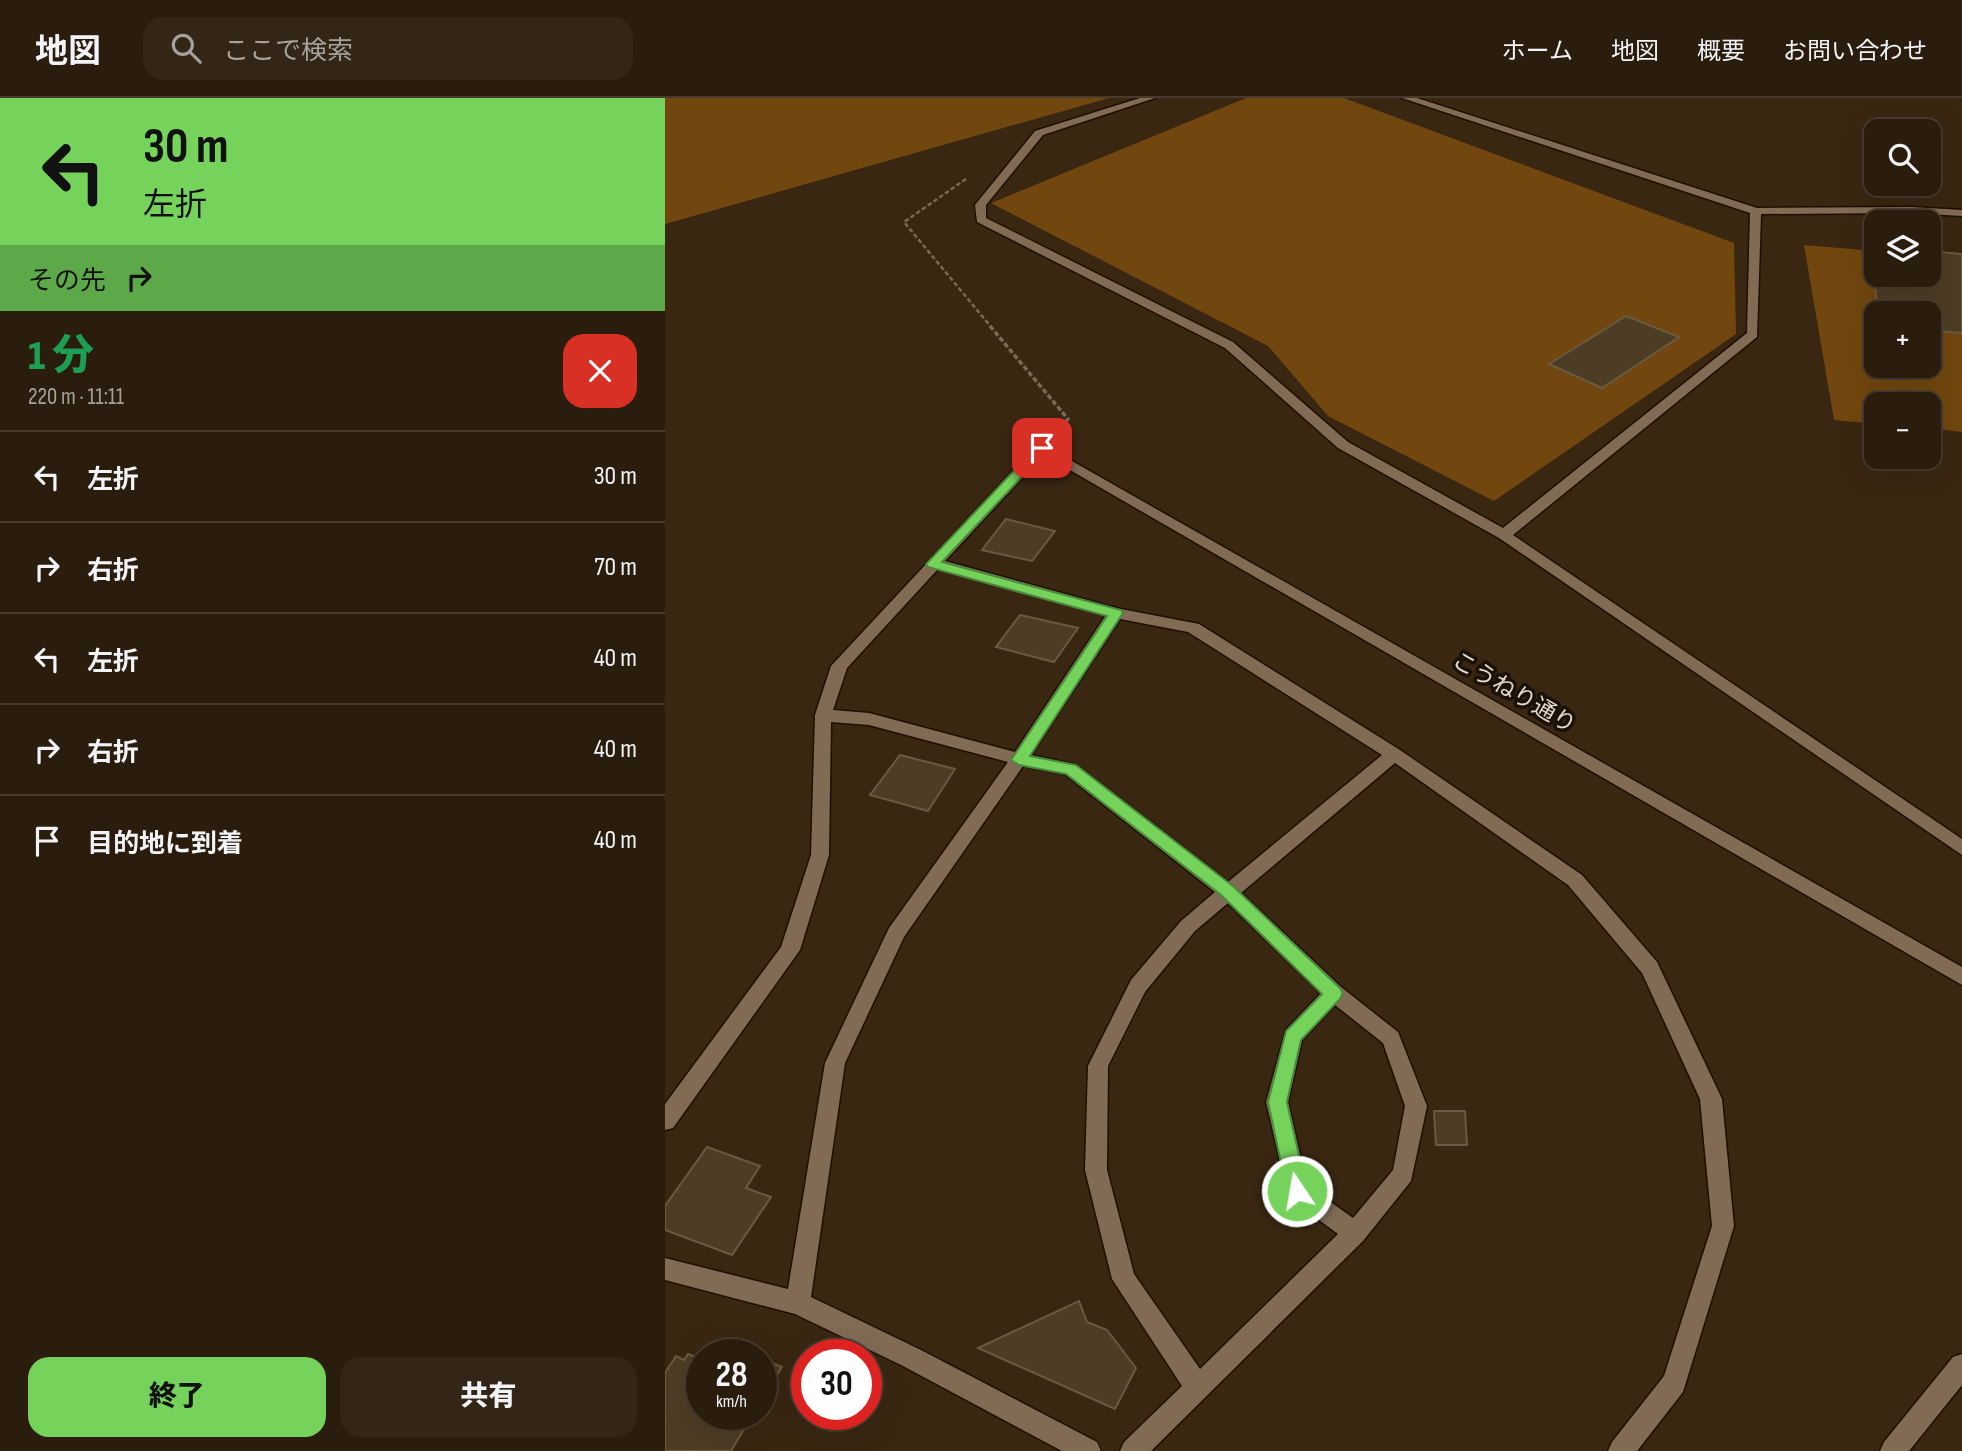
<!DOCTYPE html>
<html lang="ja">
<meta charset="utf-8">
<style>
body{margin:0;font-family:"Sofia Sans Condensed","Noto Sans JP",sans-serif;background:#332617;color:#f1f3f6;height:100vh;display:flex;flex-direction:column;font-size:26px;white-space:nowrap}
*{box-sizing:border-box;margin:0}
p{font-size:23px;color:#a6a29e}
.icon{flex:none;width:38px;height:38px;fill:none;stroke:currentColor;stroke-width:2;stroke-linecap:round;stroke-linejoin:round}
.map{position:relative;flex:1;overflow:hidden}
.panel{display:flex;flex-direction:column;background:#2b1d0e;width:665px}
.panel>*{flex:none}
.guide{background:#75d25b;color:#111;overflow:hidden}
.controls{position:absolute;left:1199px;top:21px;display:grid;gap:14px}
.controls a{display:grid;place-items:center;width:77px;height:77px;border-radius:14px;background:#2b1d0e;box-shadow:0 7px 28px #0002,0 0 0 2px #473b2e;font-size:35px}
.speed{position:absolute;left:21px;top:1241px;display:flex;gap:14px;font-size:35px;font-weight:700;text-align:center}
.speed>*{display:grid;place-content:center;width:91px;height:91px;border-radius:50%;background:#2b1d0e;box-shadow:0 7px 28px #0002,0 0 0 2px #473b2e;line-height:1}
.speed small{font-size:18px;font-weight:400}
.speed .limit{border:10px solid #d22;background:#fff;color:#111}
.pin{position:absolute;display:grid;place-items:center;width:60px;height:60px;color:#fff;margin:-30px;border-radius:14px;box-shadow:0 4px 10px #0006}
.me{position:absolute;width:77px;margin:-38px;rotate:348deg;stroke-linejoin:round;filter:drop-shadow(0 0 5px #0008)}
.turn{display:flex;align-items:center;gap:24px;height:147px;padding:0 28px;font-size:32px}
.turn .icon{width:91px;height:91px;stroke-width:2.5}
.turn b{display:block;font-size:49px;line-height:60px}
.then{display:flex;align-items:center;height:66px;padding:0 28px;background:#0003;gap:14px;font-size:26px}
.round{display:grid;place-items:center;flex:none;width:74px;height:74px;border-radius:21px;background:#332617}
.headline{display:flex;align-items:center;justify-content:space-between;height:119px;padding:0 28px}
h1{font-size:42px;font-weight:800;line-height:52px;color:#1e9e55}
.primary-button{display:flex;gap:14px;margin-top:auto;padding:14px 28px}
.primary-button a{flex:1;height:80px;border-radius:21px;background:#75d25b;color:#111;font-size:28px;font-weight:800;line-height:80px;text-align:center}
.primary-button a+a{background:#332617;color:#f1f3f6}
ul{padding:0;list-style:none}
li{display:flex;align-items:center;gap:21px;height:91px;padding:0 28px;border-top:2px solid #473b2e}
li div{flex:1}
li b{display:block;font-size:26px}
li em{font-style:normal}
header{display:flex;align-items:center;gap:42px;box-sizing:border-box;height:98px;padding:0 35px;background:#2b1d0e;border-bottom:2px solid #473b2e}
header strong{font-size:33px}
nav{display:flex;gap:38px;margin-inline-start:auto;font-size:24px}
.search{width:490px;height:63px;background:#332617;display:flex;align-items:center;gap:18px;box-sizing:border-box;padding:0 24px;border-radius:21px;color:#a6a29e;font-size:26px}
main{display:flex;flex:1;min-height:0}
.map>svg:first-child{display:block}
</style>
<header>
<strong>地図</strong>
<div class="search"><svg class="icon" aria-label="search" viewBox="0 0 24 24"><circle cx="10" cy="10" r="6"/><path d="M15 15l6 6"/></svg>ここで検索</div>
<nav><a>ホーム</a><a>地図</a><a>概要</a><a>お問い合わせ</a></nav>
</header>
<main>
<section class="panel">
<div class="guide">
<div class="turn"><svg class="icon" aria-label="left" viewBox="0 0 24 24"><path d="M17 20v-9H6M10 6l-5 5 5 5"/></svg><div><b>30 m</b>左折</div></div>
<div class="then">その先<svg class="icon" aria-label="right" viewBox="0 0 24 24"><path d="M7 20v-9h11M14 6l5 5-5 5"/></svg></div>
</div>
<div class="headline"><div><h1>1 分</h1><p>220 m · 11:11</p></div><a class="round" style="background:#d93025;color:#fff"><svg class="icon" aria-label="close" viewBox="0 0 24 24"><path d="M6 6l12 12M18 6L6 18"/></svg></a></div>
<ul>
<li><svg class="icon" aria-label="left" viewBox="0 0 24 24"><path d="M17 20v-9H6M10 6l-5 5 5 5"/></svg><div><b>左折</b></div><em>30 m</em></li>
<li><svg class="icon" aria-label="right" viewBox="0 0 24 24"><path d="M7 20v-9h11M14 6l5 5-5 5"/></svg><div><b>右折</b></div><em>70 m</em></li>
<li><svg class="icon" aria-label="left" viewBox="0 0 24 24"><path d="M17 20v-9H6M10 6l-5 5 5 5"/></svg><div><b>左折</b></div><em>40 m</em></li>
<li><svg class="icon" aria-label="right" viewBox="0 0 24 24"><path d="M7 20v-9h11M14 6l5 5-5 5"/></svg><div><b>右折</b></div><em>40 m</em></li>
<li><svg class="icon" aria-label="arrive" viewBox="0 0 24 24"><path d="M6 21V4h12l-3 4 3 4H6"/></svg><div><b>目的地に到着</b></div><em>40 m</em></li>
</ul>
<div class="primary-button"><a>終了</a><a>共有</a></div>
</section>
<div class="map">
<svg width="1297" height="1353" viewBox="0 0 1297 1353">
<rect width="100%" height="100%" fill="#392712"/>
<path fill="#71470f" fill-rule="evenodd" d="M0,0H444L0,126Z
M581,0H679L1069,145L1071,236L829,403L663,318L603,248L326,105Z
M1139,147L1211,153V177H1264V158L1297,161V334L1264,330V306H1211V326L1169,322ZM1211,215H1264V268H1211Z"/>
<path fill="#4d3d25" stroke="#6a5a41" stroke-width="2" d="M1203,148L1211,149V177H1264V153L1297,156V235L1264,232V215H1214Z
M961,218L1014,239L937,290L884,266Z
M341,421L390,433L367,463L317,452Z
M355,517L413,530L389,564L331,549Z
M235,657L290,671L263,713L205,697Z
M769,1013H800L802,1047H771Z
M42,1049L95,1068L81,1090L106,1099L67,1157L0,1132V1108Z
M414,1203L422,1224L442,1232L471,1270L450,1311L313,1250Z
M23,1256L37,1262V1316H88L66,1353H0V1275L11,1258L19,1262Z
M96,1261L117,1269L96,1303Z"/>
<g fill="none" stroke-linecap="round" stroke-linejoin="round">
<defs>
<path id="lane" d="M475,0H490L378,37L321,107V120L568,244L683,344L838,430L1082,235L1085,115L737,0H752L1092,110L1246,109L1297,112V118L1246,115L1096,116L1092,239L848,437L1297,741V757L834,440L673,350L560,250L312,124L310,107L370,33Z"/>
<path id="street" d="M377,346L382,347V353L280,463L451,510L534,526L735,652L917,777L992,864L1057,1001L1069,1128L1018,1294L972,1353H943L947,1344L999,1278L1047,1128L1035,1001L977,875L903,787L730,665L576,795L676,889L733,934L762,1008L746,1083L698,1143L486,1353H455L459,1344L517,1288L447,1181L420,1072L423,968L466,882L516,823L550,794L400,676L358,668L239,839L180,965L146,1199L256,1252L432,1344L436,1353H397L238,1268L130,1216L0,1182V1160L123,1191L160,965L224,830L343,664L204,627L166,624L164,757L135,852L8,1030L0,1032V1006L116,849L146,757L150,617L166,568L372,347ZM273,471L441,517L350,654L204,615L168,612L182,570ZM455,521L523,534L717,657L563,784L411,667L366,657ZM563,805L656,895L621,932L601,1004L624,1100L673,1136L535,1271L469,1176L442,1072L443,968L480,894L530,833ZM670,907L718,945L740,1008L728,1072L688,1120L642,1087L623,1004L637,942Z"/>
<path id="secondary" d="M377,346L1297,869V887L372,353V347Z
M1297,1256V1287L1244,1353H1215L1219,1344L1288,1259Z"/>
</defs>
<use href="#lane" stroke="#1f0f00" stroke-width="3"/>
<use href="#street" stroke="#1f0f00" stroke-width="3"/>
<use href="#secondary" stroke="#1f0f00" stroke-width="3"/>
<path stroke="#796957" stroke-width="2.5" stroke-dasharray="4.5 2.5" stroke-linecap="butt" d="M301,81L239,124L327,230"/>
<path stroke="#796957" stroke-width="3.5" stroke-dasharray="5 2.5" stroke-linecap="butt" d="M325,228L403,321L394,331"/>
<use href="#lane" fill="#816b55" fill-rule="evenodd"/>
<use href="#street" fill="#816b55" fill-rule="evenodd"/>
<use href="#secondary" fill="#816b55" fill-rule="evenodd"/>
</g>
<path fill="#75d25b" stroke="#4c883b" stroke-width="2" d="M377,346L384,350L382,352L277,464L456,512L458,515L365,658L411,667L568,788L675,890L678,895L675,901L636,942L622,1004L642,1093L639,1100L632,1103L625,1100L622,1093L603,1004L621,933L657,896L556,797L401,676L354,667L346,662L442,518L263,469L261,466L373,347Z"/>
<g text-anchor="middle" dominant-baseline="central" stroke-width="7" stroke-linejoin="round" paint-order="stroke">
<g font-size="23" fill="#e5d9cd" stroke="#1a1109">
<text transform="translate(849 595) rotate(30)">こうねり通り</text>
</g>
</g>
</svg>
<div class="controls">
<a><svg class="icon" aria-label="search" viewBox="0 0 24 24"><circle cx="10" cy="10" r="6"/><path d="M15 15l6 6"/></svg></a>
<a><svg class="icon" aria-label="layers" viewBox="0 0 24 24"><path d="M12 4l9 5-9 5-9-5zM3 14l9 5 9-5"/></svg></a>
<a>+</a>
<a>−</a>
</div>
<div class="speed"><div>28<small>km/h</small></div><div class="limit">30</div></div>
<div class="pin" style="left:377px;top:350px;background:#d93025"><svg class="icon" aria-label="arrive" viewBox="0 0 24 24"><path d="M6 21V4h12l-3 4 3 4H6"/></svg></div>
<svg class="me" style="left:632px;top:1093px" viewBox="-20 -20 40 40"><circle r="17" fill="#75d25b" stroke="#fff" stroke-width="3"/><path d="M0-11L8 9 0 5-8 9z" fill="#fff"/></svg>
</div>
</main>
